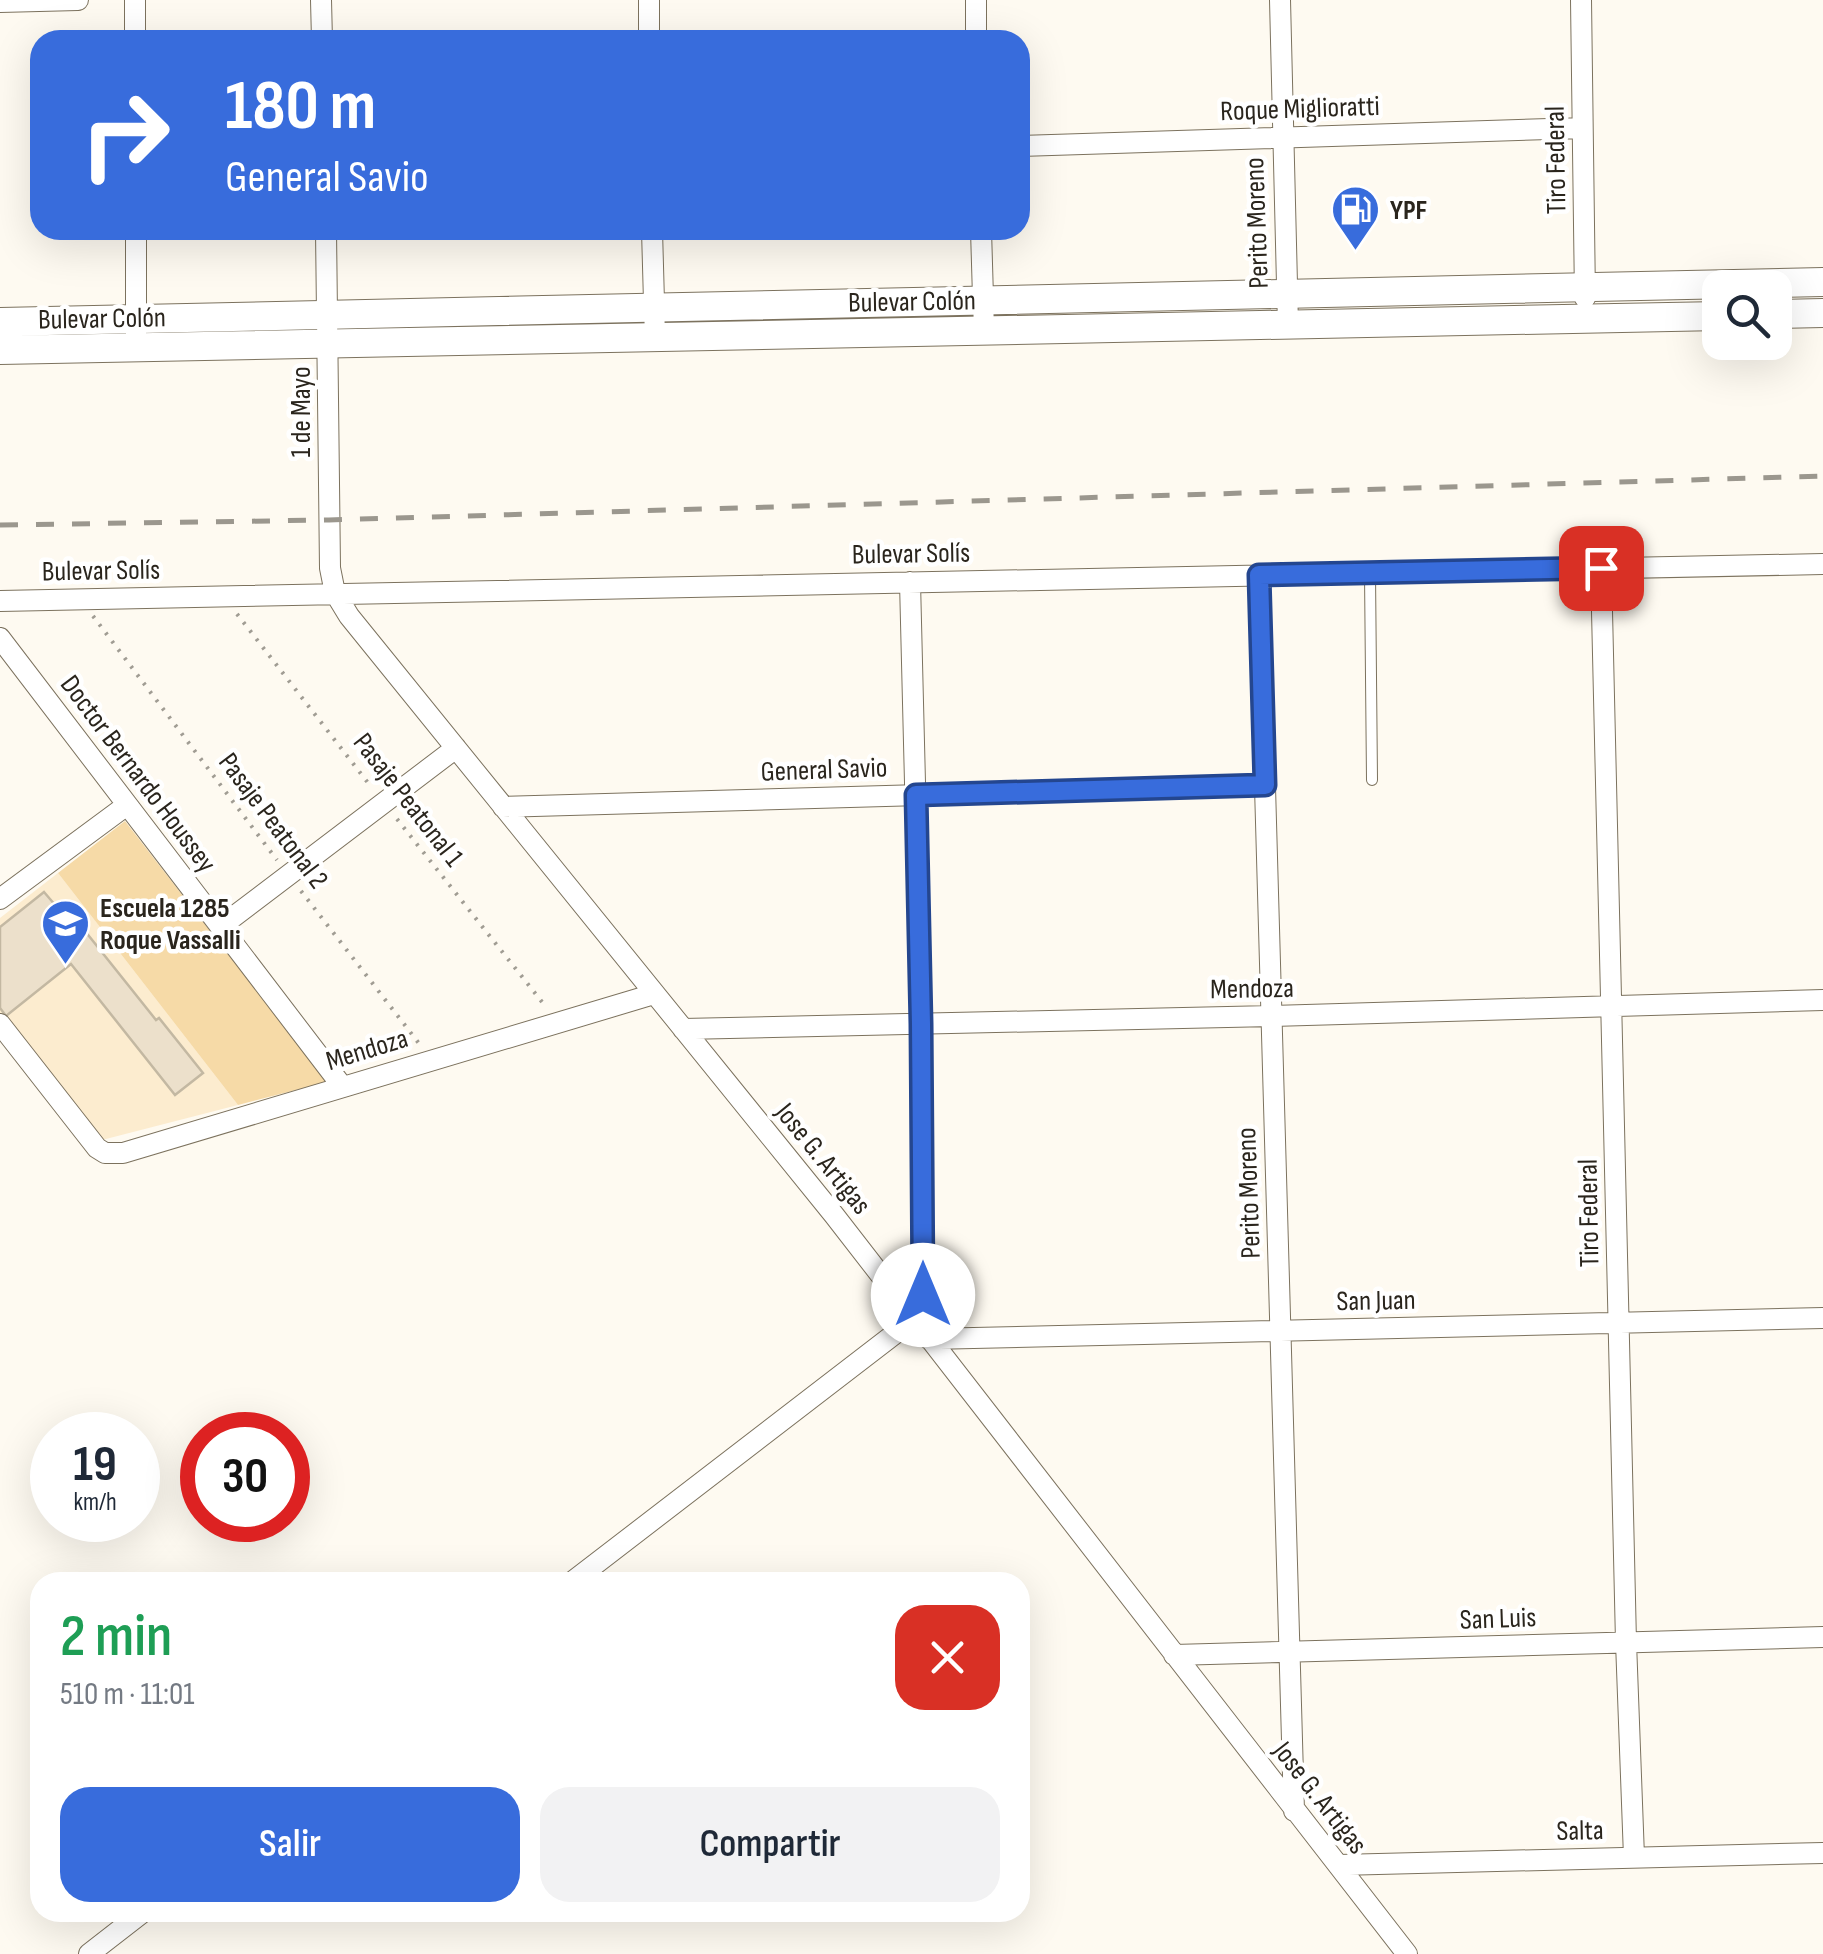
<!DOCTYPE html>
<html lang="es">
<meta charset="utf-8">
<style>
body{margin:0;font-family:"Sofia Sans Condensed",sans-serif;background:#f2f2f3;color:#1f2937;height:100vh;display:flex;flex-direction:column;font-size:38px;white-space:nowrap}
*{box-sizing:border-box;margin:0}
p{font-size:32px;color:#747a83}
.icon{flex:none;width:55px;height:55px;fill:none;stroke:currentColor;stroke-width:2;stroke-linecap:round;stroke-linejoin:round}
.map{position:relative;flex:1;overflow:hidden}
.sheet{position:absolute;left:30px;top:1572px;width:1000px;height:350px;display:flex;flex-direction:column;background:#fff;border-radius:30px;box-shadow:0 10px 40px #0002}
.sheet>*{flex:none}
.guide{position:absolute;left:30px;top:30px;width:1000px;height:210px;border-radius:30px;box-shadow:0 10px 40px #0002;background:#386cdc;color:#fff;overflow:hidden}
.buttons{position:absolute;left:1702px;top:270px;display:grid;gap:20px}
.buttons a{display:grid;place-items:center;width:90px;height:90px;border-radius:20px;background:#fff;box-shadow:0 10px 40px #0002;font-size:50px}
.speed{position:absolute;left:30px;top:1412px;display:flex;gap:20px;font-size:50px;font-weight:700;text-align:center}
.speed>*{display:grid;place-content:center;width:130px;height:130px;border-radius:50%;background:#fff;box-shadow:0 10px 40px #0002;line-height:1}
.speed small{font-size:25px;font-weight:400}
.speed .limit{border:15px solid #d22;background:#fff;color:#111}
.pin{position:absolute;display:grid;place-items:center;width:85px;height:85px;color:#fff;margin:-42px;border-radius:20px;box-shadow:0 5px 15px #0006}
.me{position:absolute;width:110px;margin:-55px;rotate:0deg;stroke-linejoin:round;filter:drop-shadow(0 0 8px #0008)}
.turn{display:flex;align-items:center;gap:35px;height:210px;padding:0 30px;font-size:45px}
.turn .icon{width:130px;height:130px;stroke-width:2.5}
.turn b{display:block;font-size:70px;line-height:85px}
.round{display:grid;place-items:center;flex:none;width:105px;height:105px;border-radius:30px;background:#f2f2f3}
.summary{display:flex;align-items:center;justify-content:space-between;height:170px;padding:0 30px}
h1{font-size:60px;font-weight:600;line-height:75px;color:#1e9e55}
.action{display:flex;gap:20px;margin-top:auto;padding:20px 30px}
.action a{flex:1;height:115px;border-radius:30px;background:#386cdc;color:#fff;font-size:40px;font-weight:600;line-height:115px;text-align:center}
.action a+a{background:#f2f2f3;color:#1f2937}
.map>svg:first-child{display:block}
</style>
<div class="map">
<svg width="1823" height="1954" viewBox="0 0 1823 1954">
<rect width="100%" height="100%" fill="#fefaf1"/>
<path fill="#fceccf" d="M58,873L238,1105L102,1140L0,1013V918Z"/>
<path fill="#f6daa7" d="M125,821L327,1082L238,1105L58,873Z"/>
<path fill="#ece0cb" stroke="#c3b8a2" stroke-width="2.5" d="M44,892L56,906L45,915L52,924L69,911L156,1020L159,1018L203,1073L175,1095L71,964L6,1016L0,1008V927Z"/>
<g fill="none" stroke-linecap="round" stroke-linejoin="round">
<defs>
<path id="service" d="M1370,574L1372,780"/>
<path id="minor" d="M135,0V40
M321,0L322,40
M649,0V40
M976,0V40
M1280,0L1288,325
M1581,0L1585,298
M0,2L78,0
M1020,146L1582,128
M326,230L330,568L335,593L349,616L834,1215L1407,1954
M652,230L655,338
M981,230L984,331
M136,348V230
M1601,568L1626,1642L1634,1857
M1259,575L1294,1811
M0,601L1823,564
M0,638L342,1086
M503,807L1265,785
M0,899L127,805
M220,927L456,748
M0,1024L97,1148L105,1153H123L654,994
M683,1029L1272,1016L1823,1000
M929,1339L1823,1318
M572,1582L914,1319L923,1295L921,1024L910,582
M1174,1655L1823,1637
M1339,1865L1823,1853
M89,1954L143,1912"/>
<path id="secondary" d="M1775,314L1823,313
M0,322L1823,282
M0,350L1720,316"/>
</defs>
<use href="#service" stroke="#7c725e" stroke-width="12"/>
<use href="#minor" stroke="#7c725e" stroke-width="22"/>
<use href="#secondary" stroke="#7c725e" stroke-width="30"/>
<path stroke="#a09c93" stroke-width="4" stroke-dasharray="2.5 8" stroke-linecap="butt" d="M237,614L372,788
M93,616L277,860
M397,819L546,1007
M301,891L421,1046"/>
<use href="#service" stroke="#fff" stroke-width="10"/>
<use href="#minor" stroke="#fff" stroke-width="20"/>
<use href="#secondary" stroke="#fff" stroke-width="28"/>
<path stroke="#9b978e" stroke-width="5" stroke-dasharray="18 18" stroke-linecap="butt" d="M0,525L329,520L1823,476"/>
</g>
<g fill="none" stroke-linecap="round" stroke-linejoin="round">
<defs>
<path id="route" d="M923,1295L921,1024L916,795L1265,785L1259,575L1601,568"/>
</defs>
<use href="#route" stroke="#24468f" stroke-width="25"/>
<use href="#route" stroke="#386cdc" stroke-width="18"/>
</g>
<defs>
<symbol id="fuel-pin" viewBox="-11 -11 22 30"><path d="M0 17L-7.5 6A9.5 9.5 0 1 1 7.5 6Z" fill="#386cdc" stroke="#fff"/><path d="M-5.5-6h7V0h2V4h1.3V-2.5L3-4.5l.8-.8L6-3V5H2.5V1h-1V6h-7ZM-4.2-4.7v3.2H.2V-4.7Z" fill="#fff"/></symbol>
<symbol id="school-pin" viewBox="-11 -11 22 30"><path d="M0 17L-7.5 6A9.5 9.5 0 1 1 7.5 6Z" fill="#386cdc" stroke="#fff"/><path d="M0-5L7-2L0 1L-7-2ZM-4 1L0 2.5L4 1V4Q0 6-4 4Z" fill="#fff"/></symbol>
</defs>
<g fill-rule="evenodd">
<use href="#fuel-pin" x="1328" y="182" width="55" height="75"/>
<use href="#school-pin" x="38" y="896" width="55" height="75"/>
</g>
<g text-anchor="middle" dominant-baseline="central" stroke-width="9" stroke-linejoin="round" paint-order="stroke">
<g font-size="28" fill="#2a251d" stroke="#fff">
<text transform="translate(1300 109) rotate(-2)">Roque Miglioratti</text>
<text transform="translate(1556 160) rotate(-91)">Tiro Federal</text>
<text transform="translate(1257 223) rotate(-92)">Perito Moreno</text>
<text transform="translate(912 302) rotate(-1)">Bulevar Colón</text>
<text transform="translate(102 319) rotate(-1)">Bulevar Colón</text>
<text transform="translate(301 412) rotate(-90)">1 de Mayo</text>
<text transform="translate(911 554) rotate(-1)">Bulevar Solís</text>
<text transform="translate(101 571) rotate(-1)">Bulevar Solís</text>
<text transform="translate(824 770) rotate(-2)">General Savio</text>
<text transform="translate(138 774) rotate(53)">Doctor Bernardo Houssey</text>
<text transform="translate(408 800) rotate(52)">Pasaje Peatonal 1</text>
<text transform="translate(273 821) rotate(53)">Pasaje Peatonal 2</text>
<text transform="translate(1252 989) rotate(-1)">Mendoza</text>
<text transform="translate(367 1050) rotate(-17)">Mendoza</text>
<text transform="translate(823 1159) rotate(51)">Jose G. Artigas</text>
<text transform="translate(1249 1193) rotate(-92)">Perito Moreno</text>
<text transform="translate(1589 1213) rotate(-91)">Tiro Federal</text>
<text transform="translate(1376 1301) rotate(-1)">San Juan</text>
<text transform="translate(1498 1619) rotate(-2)">San Luis</text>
<text transform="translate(1320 1798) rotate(52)">Jose G. Artigas</text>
<text transform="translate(1580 1831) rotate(-1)">Salta</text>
</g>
<g font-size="28" font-weight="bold" fill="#2a251d" stroke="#fff" text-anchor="start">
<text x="1390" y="210">YPF</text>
<text x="100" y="908">Escuela 1285<tspan x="100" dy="32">Roque Vassalli</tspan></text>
</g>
</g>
</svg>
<div class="buttons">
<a><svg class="icon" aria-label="search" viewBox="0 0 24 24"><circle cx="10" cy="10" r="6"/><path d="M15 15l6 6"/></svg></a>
</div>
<div class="speed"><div>19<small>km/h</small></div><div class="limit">30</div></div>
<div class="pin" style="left:1601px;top:568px;background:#d93025"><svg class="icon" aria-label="arrive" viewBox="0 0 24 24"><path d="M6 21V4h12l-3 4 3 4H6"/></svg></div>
<svg class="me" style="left:923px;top:1295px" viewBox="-20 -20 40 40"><circle r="19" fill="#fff"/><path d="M0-13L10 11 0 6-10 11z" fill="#386cdc"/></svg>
<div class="guide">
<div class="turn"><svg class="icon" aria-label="right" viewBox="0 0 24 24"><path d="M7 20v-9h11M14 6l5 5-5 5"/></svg><div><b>180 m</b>General Savio</div></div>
</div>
<section class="sheet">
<div class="summary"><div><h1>2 min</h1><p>510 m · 11:01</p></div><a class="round" style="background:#d93025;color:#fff"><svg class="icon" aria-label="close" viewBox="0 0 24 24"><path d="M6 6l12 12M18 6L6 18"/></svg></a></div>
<div class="action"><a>Salir</a><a>Compartir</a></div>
</section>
</div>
